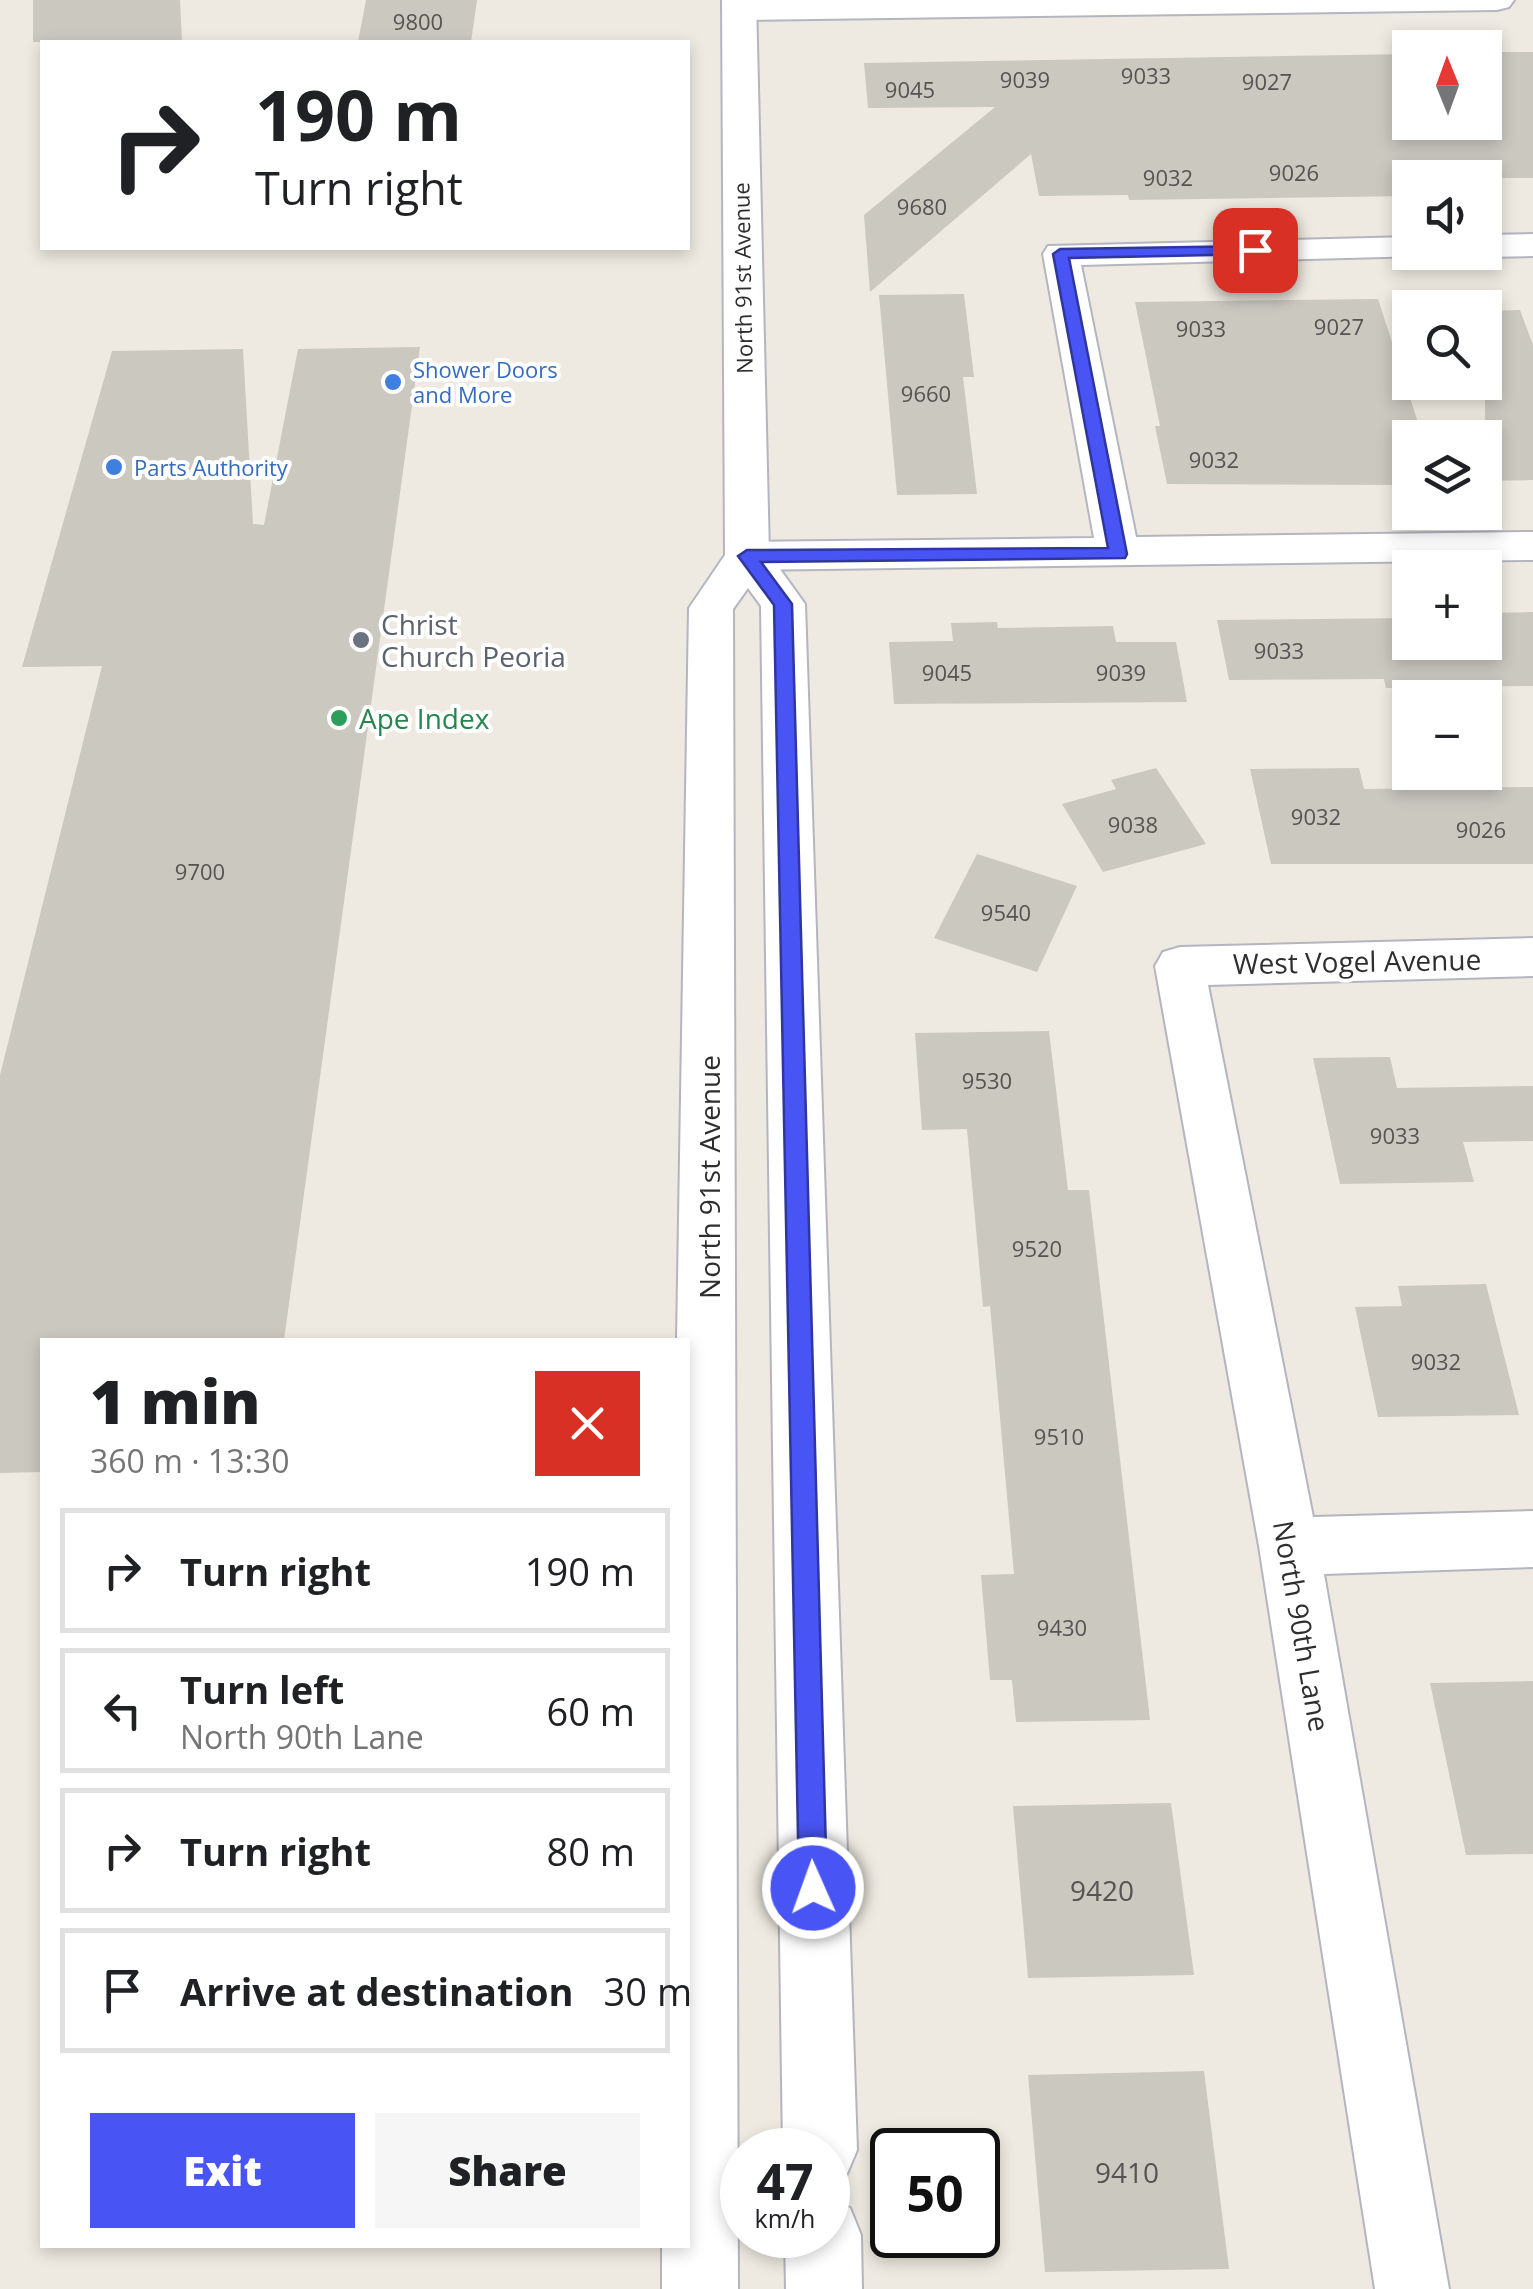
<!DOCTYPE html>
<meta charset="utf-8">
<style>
body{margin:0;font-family:"Open Sans",sans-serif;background:#f6f6f6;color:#202124;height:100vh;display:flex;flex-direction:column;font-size:38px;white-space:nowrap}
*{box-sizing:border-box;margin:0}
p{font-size:32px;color:#757577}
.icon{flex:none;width:55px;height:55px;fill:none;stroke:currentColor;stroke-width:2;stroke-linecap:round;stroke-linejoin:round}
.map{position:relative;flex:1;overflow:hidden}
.details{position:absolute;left:40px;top:1338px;width:650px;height:910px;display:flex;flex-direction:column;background:#fff;border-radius:0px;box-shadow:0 5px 15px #0003}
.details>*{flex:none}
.guide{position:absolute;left:40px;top:40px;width:650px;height:210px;border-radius:0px;box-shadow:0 5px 15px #0003;background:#fff;color:#202124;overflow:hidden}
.needle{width:65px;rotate:359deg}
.buttons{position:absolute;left:1392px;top:30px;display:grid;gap:20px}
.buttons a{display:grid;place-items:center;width:110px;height:110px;border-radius:0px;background:#fff;box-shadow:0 5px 15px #0003;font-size:50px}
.speed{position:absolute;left:720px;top:2128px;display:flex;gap:20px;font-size:50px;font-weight:700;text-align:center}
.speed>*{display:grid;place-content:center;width:130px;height:130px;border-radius:50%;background:#fff;box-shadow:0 5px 15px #0003;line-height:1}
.speed small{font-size:25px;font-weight:400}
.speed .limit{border:5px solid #111;border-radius:15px;background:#fff;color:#111}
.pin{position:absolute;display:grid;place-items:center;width:85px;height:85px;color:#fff;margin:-42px;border-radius:20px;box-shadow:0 5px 15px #0006}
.me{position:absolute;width:110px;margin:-55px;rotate:358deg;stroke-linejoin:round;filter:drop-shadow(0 0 8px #0008)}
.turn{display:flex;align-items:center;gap:35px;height:210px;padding:0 50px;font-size:45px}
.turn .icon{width:130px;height:130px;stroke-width:2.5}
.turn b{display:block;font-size:70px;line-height:85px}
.round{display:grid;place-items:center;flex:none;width:105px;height:105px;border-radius:0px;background:#f6f6f6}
.overview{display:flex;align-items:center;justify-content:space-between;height:170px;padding:0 50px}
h1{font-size:60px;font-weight:800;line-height:75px}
.cta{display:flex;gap:20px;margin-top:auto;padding:20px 50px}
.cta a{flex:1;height:115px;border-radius:0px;background:#4854f4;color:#fff;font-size:40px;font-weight:800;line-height:115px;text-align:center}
.cta a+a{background:#f6f6f6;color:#202124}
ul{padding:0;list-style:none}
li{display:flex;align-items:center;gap:30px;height:125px;margin:0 20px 15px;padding:0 30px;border:5px solid #e0e0e0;border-radius:0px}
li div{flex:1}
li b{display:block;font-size:38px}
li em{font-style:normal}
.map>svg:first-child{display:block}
</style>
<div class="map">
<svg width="1533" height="2289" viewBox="0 0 1533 2289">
<rect width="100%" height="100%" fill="#eeeae1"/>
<path fill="#cac8bf" d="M33,0H180L182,42H33Z
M366,0H477L471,42H358Z
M1485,52H1533V178H1410V196L1129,200L1128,195L1039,196L1031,154L870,292L864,215L995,107L868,108L864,63L1410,54V122H1485Z
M964,294L974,377H963L977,494L897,495L879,295Z
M1378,299L1423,438H1410V485L1167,484L1155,426H1160L1135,302Z
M1520,310L1533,345V480L1485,481V311Z
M420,347L284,1340H42V1472L0,1473V1075L102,666L22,667L112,351L243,349L253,524L264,525L298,349Z
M1533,612V686L1386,688L1384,679L1229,680L1217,620L1410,618V642H1485V613Z
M997,622L998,628L1113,626L1116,642H1176L1187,702L894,704L889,642L953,641L951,623Z
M1156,768L1206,844L1103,872L1062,804L1116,789L1111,780Z
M1359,768L1364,789L1533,787V864H1271L1250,769Z
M977,854L1077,886L1037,972L934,938Z
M1049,1031L1068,1190H1089L1150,1720L1016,1722L1012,1680H990L981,1575L1014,1574L990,1306L983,1307L967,1129L922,1130L915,1033Z
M1390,1057L1397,1088L1533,1086V1141L1463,1142L1474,1182L1340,1184L1313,1058Z
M1486,1284L1519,1415L1378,1417L1355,1307L1402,1306L1398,1286Z
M1533,1681V1854L1466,1855L1430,1683Z
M1171,1803L1194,1975L1028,1978L1013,1806Z
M1204,2071L1229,2269L1045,2272L1028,2075Z"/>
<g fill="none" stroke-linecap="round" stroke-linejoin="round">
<defs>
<path id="minor" d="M1533,234V256L1485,257L1471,252H1485V235Z
M1410,237V252H1425L1423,256L1081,265L1136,537L1533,532V560L747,570L732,566L726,556L732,546L747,542L1094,538L1043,254L1048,246Z
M1533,938V976L1208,985L1313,1517L1533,1511V1567L1324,1574L1449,2289H1375L1259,1546L1155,966L1163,952L1180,947Z"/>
<path id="tertiary" d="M739,0H1514L1509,7L1497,10L739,20L727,17L722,10L727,3Z"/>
<path id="secondary" d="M722,0H756L769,554L805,604L857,2150L846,2176L828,2184V2150H783L761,606L748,588L733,609L738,2289H662V2245H688V1340H677L689,608L725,555Z
M828,2199L850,2208L861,2235L862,2289H786L785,2235H828Z"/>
</defs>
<use href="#minor" stroke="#b4b5c0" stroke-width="4"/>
<use href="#tertiary" stroke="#b4b5c0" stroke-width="4"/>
<use href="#secondary" stroke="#b4b5c0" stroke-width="4"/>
<use href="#minor" fill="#fff" fill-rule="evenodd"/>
<use href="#tertiary" fill="#fff" fill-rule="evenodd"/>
<use href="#secondary" fill="#fff" fill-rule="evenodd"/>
</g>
<path fill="#4854f4" stroke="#2f379f" stroke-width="2.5" d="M1255,246L1263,250L1260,254L1069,258L1127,554L1125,558L761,562L792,604L827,1888L823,1898L813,1902L803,1898L799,1888L774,605L738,556L747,550L1108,548L1053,254L1060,249Z"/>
<g fill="#3f7fe0" stroke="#fff" stroke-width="4">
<circle cx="393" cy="382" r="10"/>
<circle cx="114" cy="467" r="10"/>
</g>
<circle fill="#6b7280" stroke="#fff" stroke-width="4" cx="361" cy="640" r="10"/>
<circle fill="#2e9e5b" stroke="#fff" stroke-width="4" cx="339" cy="718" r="10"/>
<g text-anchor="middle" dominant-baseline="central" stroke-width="8" stroke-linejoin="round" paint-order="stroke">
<g font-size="22" fill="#555452">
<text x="418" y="21">9800</text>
<text x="1146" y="75">9033</text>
<text x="1025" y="79">9039</text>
<text x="1267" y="81">9027</text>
<text x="910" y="89">9045</text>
<text x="1294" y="172">9026</text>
<text x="1168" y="177">9032</text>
<text x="922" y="206">9680</text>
<text x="1339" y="326">9027</text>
<text x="1201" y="328">9033</text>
<text x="926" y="393">9660</text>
<text x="1214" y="459">9032</text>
<text x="1279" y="650">9033</text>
<text x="947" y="672">9045</text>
<text x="1121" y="672">9039</text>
<text x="1316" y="816">9032</text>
<text x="1133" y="824">9038</text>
<text x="1481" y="829">9026</text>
<text x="200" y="871">9700</text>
<text x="1006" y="912">9540</text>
<text x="987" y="1080">9530</text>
<text x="1395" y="1135">9033</text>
<text x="1037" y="1248">9520</text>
<text x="1436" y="1361">9032</text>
<text x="1059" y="1436">9510</text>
<text x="1062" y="1627">9430</text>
</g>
<g font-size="22" fill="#2e2e2e" stroke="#fff">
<text transform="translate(742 278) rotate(-91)">North 91st Avenue</text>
</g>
<g font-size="22" fill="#366cbe" stroke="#fff" text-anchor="start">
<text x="413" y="369">Shower Doors<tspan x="413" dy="25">and More</tspan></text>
<text x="134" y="467">Parts Authority</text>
</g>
<g font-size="28" fill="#5b616d" stroke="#fff" text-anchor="start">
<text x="381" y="624">Christ<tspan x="381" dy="32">Church Peoria</tspan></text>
</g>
<g font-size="28" fill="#27864d" stroke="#fff" text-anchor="start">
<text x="359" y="718">Ape Index</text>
</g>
<g font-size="28" fill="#2e2e2e" stroke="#fff">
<text transform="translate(1357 961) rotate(-1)">West Vogel Avenue</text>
<text transform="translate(709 1177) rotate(-90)">North 91st Avenue</text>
<text transform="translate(1302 1626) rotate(80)">North 90th Lane</text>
</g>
<g font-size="28" fill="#555452">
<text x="1102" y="1890">9420</text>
<text x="1127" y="2172">9410</text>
</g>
</g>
</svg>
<div class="buttons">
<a><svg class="needle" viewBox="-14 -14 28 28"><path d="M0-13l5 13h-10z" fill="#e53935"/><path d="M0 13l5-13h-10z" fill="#757577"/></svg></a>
<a><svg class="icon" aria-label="sound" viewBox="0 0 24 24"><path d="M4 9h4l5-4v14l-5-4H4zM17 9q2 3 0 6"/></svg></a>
<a><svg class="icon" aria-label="search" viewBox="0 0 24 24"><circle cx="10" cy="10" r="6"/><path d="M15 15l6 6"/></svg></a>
<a><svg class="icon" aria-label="layers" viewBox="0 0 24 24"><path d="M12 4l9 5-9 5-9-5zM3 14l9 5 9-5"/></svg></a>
<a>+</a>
<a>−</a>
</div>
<div class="speed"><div>47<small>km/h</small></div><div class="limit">50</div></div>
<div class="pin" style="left:1255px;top:250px;background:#d93025"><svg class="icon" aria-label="arrive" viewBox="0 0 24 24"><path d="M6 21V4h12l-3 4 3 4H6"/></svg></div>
<svg class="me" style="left:813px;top:1888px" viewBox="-20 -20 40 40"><circle r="17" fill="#4854f4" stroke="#fff" stroke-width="3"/><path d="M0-11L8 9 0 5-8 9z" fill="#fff"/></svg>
<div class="guide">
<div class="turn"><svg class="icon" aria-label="right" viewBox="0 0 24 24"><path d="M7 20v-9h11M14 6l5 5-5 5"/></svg><div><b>190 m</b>Turn right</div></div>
</div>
<section class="details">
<div class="overview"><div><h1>1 min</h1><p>360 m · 13:30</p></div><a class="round" style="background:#d93025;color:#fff"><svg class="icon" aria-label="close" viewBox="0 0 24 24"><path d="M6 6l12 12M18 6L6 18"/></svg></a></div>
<ul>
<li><svg class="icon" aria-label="right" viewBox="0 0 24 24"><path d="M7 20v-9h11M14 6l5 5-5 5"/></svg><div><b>Turn right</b></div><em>190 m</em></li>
<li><svg class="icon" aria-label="left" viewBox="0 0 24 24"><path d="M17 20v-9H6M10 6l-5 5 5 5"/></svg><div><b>Turn left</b><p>North 90th Lane</p></div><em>60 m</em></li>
<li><svg class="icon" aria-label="right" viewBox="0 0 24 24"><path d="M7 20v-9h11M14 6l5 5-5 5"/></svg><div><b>Turn right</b></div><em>80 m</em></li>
<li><svg class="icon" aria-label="arrive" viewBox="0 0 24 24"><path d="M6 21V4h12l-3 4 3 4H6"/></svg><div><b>Arrive at destination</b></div><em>30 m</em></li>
</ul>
<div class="cta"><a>Exit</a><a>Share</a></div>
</section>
</div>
